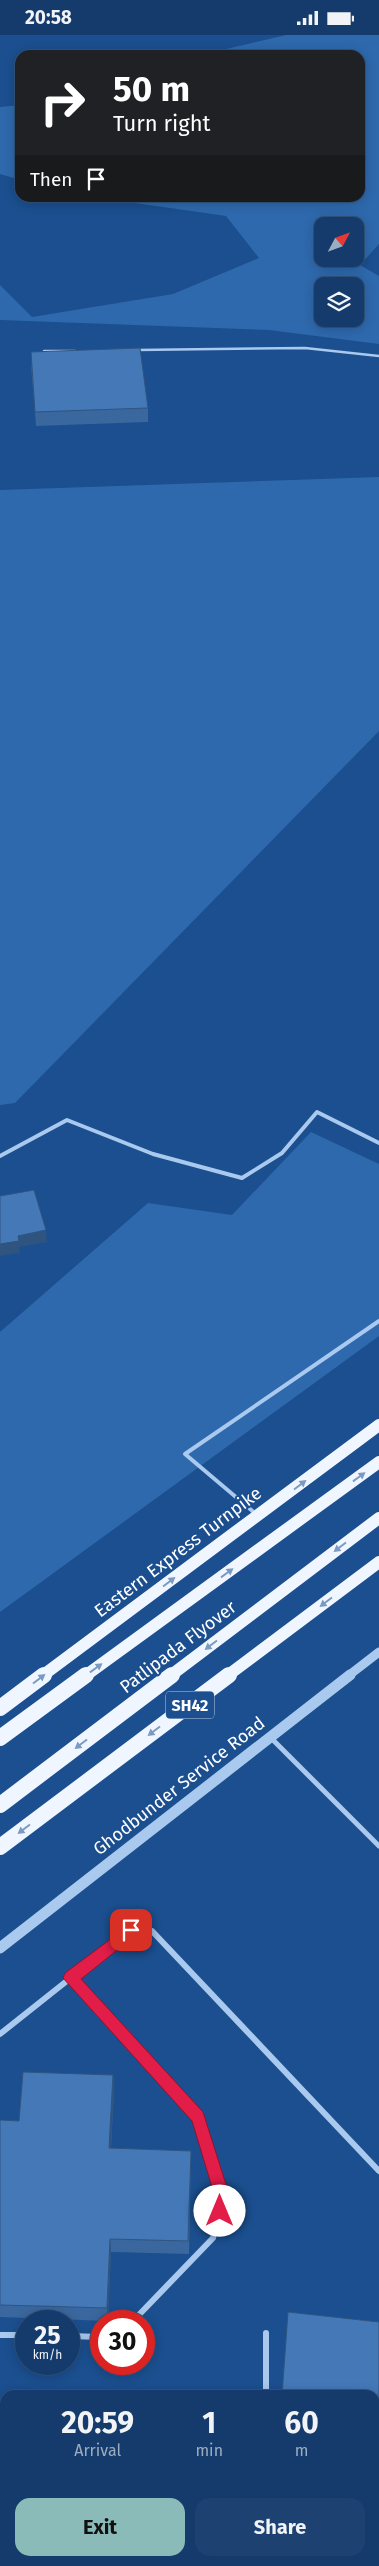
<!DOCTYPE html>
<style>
body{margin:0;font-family:"Fira Sans",sans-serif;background:#1d4271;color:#f1f3f6;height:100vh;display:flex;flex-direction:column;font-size:19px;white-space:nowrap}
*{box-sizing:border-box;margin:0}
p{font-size:16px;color:#9dadc1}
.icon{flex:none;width:28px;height:28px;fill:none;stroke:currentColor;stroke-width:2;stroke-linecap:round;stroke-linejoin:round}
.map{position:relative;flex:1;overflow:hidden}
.panel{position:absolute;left:0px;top:2355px;width:380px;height:176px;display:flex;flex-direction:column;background:#143b6b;border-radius:15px 15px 0 0;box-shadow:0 2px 12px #0003,0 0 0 1px #33557e}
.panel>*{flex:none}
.guide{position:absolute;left:15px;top:15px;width:350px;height:152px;border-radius:15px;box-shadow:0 2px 12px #0003,0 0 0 1px #33557e;background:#202124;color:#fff;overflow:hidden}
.needle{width:32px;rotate:49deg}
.fabs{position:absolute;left:314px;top:182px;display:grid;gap:10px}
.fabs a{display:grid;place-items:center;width:50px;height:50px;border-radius:10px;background:#143b6b;box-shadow:0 2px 12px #0003,0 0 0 1px #33557e;font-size:25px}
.speed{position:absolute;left:15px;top:2275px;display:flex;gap:10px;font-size:25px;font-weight:700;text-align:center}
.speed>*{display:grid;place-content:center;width:65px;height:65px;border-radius:50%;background:#143b6b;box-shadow:0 2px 12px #0003,0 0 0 1px #33557e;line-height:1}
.speed small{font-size:12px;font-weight:400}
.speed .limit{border:8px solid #d22;background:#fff;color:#111}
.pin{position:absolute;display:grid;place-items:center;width:42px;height:42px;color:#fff;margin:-21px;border-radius:10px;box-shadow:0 2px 8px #0006}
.me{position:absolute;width:55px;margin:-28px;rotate:0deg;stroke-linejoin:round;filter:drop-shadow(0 0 4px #0008)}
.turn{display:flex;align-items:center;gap:18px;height:105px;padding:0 15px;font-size:22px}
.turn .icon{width:65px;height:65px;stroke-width:2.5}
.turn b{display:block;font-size:35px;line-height:42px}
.then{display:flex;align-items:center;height:48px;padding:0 15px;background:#0003;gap:10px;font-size:19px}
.eta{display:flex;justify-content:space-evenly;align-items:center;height:85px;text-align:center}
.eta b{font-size:30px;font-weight:700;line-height:35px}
.action{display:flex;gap:10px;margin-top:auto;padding:10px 15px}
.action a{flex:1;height:58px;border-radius:15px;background:#8bbbb9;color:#111;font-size:20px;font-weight:700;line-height:58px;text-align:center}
.action a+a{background:#1d4271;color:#f1f3f6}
.status{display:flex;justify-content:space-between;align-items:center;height:35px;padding:0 25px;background:#143b6b;direction:ltr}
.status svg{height:14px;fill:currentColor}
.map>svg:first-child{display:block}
</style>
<div class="status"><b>20:58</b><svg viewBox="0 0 49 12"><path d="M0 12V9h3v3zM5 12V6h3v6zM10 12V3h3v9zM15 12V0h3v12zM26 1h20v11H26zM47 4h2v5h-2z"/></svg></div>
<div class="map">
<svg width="379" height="2531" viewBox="0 0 379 2531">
<rect width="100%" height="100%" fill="#1b4f8f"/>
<path fill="#2e69ad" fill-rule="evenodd" d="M286,0H379V209L360,230L379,241V309L269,295L0,285V250L32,282L173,259L259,223L226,181L100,163L360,162V20H201ZM322,191H355V224H322ZM322,251H355V284H322Z
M20,70V145L0,139V72Z
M379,442V696L15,1068L0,1070V455Z
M311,1097L379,1129V1301L0,1577V1297L148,1168L232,1180Z
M5,2439V2526H119L123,2531H0V2444Z"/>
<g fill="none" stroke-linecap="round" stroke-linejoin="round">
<path stroke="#a9c9ee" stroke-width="4" stroke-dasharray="3 5" stroke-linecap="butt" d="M0,2469L5,2475
M45,2526L49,2531"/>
<path stroke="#a9c9ee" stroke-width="2.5" d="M137,315L305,313L379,321
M44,316H75"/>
<path stroke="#a9c9ee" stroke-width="4" d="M0,1121L67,1085L153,1119L242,1143L282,1118L317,1077L379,1108
M256,1479L185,1419L379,1286"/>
<path stroke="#a9c9ee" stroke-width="5" d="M271,1703L379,1811"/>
<path stroke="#a9c9ee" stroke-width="6" d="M70,1943L198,2082L223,2162L213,2203L133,2286
M0,1999L131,1895L152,1896L379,2136
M266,2298V2360
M0,2300H26
M69,2301L101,2302
M266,2526V2531"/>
<path stroke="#a9c9ee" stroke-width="9" d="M348,1641L379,1617"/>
<path stroke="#a9c9ee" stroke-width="11" d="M0,1913L350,1640"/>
<path stroke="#f0f6ff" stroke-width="12" d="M42,1641L379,1390
M85,1641L379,1427
M170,1641L379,1483
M227,1641L379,1527"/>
<path stroke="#f0f6ff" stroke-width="16" d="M0,1673L44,1640
M0,1703L86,1640
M0,1770L172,1640
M0,1812L229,1640"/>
</g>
<path fill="#3a679d" d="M31,331L148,373V387L36,391Z
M113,2040L114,2054L111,2113L191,2116L189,2219L111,2217L108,2286L0,2282V2085L19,2086Z"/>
<path fill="#305480" d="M46,1195L47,1207L19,1212L20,1218L0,1221V1209L18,1201Z
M113,2040L114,2054L110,2126L109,2113Z
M110,2204L111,2217L108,2286L107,2273Z"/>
<path fill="#4478b7" stroke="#305480" d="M140,313L148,373L35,377L31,317Z
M34,1155L46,1195L18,1201L19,1206L0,1209V1161Z
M23,2037L113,2040L109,2113L191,2116L188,2206L110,2204L107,2273L0,2270V2085L19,2086Z
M288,2277L379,2287V2531H326L327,2526H375V2360H282Z"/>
<defs><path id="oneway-solid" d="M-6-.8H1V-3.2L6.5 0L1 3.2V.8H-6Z" transform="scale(1.25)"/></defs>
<g fill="#7b9ac1">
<use href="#oneway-solid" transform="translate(359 1442) rotate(-36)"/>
<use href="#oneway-solid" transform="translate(300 1450) rotate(-37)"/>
<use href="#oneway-solid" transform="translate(340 1512) rotate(143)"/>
<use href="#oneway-solid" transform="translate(227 1538) rotate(-36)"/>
<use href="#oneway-solid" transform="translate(169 1547) rotate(-37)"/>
<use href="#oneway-solid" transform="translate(326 1567) rotate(143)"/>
<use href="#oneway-solid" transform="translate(211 1610) rotate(143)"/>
<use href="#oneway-solid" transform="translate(96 1633) rotate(-36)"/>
<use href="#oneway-solid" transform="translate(39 1644) rotate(-37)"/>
<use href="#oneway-solid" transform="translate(154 1696) rotate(143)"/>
<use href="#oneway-solid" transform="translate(81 1709) rotate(143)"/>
<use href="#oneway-solid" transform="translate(24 1794) rotate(143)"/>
</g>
<path fill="#e11d48" stroke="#92132f" d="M131,1889L136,1891L138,1895L136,1900L81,1944L203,2077L230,2162L225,2181L220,2183L214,2181L212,2176L215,2162L192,2086L63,1943L65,1938Z"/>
<g text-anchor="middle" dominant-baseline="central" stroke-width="4" stroke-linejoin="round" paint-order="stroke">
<rect fill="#1b4f8f" stroke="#bbcadd" stroke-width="1" x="166" y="1656.5" width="48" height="27" rx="4"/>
<g font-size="16" font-weight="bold" fill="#fff">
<text x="190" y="1670">SH42</text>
</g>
<g font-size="18" fill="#fff" stroke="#1b4f8f">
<text transform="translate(178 1517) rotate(-37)">Eastern Express Turnpike</text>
<text transform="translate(178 1612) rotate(-37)">Patlipada Flyover</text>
<text transform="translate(179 1751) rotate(-38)">Ghodbunder Service Road</text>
</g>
</g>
</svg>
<div class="fabs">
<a><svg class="needle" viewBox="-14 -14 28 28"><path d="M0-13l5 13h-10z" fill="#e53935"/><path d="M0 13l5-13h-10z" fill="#9dadc1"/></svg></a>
<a><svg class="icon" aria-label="layers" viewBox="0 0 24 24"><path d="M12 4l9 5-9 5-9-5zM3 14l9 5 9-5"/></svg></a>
</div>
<div class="speed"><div>25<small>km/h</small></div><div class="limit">30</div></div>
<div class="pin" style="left:131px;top:1895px;background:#d93025"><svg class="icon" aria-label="arrive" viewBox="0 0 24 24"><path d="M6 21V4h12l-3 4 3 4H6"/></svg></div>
<svg class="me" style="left:220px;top:2176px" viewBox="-20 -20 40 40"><circle r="19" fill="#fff"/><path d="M0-13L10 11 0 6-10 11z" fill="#e11d48"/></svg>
<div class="guide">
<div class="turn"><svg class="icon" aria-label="right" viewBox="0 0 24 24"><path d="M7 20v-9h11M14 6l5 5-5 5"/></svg><div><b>50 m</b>Turn right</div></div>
<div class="then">Then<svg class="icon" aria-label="arrive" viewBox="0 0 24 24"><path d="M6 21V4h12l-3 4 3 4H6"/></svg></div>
</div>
<section class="panel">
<div class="eta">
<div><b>20:59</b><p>Arrival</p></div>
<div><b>1</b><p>min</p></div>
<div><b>60</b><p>m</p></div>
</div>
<div class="action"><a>Exit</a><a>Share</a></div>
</section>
</div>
